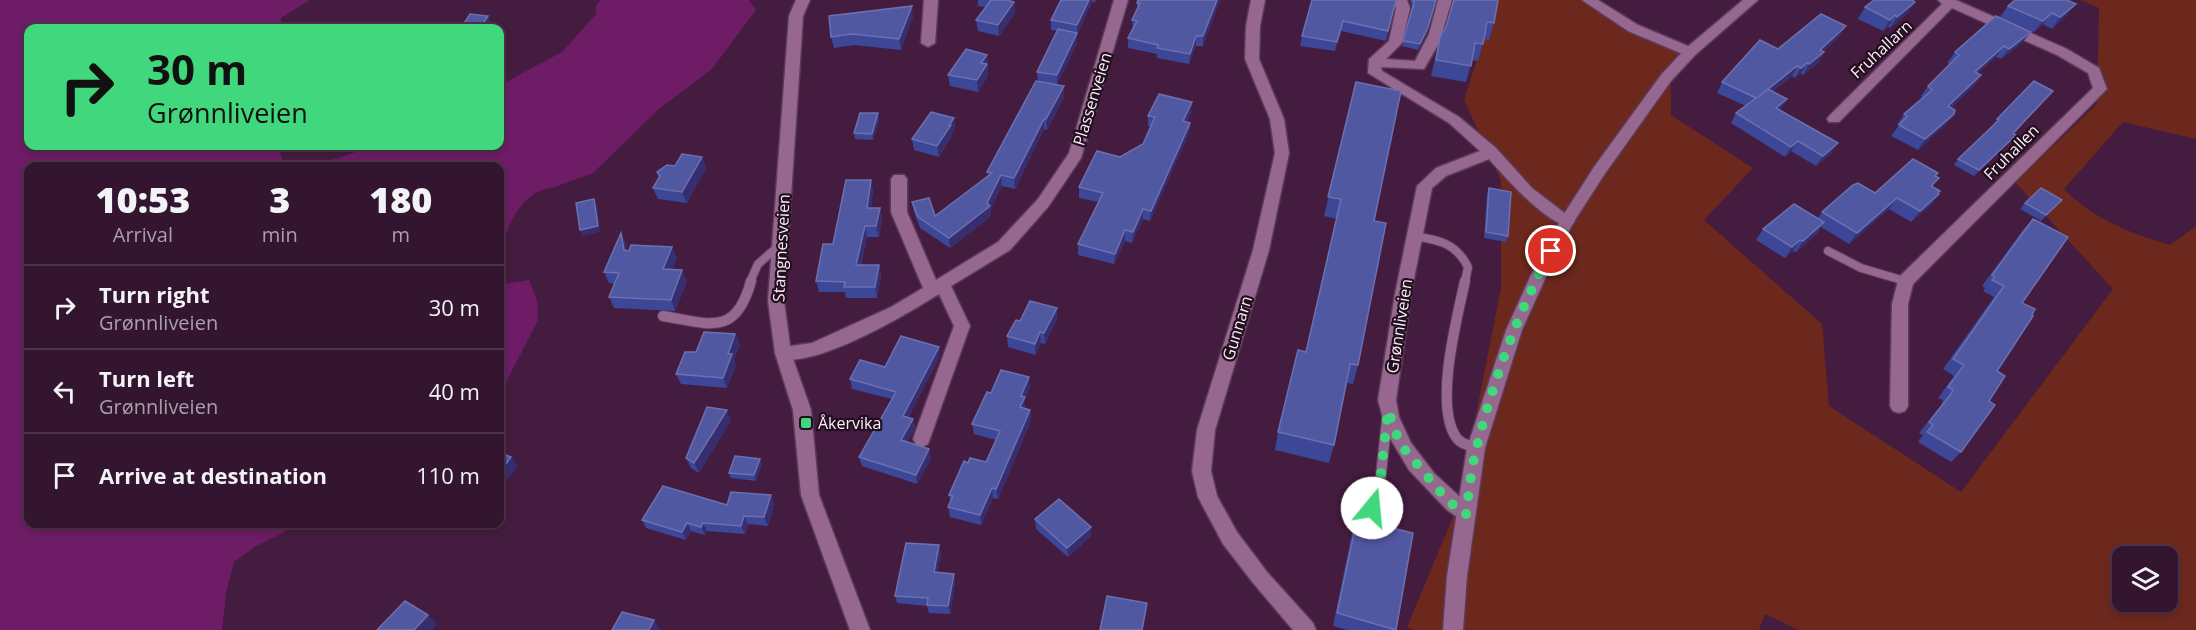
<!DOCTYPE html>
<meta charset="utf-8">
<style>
body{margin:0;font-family:"Open Sans",sans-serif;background:#3b1e37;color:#f1f3f6;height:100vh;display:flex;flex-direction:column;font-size:22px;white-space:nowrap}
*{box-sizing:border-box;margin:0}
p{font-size:20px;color:#a99faa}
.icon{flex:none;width:33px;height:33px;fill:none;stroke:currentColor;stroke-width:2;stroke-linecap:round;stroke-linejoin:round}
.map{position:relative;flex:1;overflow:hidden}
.drawer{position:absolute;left:24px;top:162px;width:480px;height:366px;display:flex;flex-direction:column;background:#33152f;border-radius:12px;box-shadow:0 3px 9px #0003,0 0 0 2px #4e344b}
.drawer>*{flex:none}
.hud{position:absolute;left:24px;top:24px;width:480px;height:126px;border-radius:12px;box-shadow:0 3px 9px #0003,0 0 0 2px #4e344b;background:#41d77c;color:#111;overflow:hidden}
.buttons{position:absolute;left:2112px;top:546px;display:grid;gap:12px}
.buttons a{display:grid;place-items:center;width:66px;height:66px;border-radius:12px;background:#33152f;box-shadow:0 3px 9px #0003,0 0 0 2px #4e344b;font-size:30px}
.pin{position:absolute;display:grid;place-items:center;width:51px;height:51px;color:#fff;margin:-26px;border:3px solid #fff;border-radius:50%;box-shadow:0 2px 6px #0007}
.me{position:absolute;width:66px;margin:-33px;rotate:17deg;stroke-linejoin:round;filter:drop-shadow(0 0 4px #0008)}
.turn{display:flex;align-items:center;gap:21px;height:126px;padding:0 24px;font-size:27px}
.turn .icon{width:78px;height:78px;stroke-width:2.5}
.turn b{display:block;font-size:42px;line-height:51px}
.eta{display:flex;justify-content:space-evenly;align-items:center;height:102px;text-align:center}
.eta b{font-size:36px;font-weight:800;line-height:42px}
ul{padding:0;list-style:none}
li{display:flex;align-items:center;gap:18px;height:84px;padding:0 24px;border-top:2px solid #4e344b}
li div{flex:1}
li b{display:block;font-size:22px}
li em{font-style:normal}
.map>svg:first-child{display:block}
</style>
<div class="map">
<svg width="2196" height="630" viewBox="0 0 2196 630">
<rect width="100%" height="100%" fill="#441c3f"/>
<path fill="#6c281c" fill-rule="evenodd" d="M1496,0H1588L1598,7L1692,49L1671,78V115L1753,168L1704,220L1822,324L1829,406L1961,492L2113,289L2015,182L2097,104L2099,8L2080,0H2196V139L2123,122L2064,189C2093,219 2130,233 2170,245L2196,226V630H1798L1765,614L1759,630H1414L1407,627L1458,505L1501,288V181L1464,100ZM2122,556H2168V602H2122Z"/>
<path fill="#6d1c65" d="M0,0H310L281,18L282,28H28V146H285L280,153L282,159L291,165L302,166L342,157L371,146H500V85L562,52L596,14V6L600,0H749L756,10L712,69L659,109L593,173L552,188C520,190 503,233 500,260V166H28V524H300L256,546L234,562L226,593L222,630H0Z
M500,279L505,284L529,280L537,300L538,320L500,394Z"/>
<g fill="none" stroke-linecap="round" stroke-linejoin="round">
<defs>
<path id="service-far1" d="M1414,236C1439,240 1456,243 1468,267L1465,282
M1828,251L1861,268L1905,281
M750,282L758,264L780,245"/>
<path id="service" d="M1465,281C1457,318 1434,405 1456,437C1460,444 1469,445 1476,448
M663,316C710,324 736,337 751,281
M1372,508L1380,483L1387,419"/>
<path id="minor" d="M924,0H938L935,43L928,47L921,43Z
M1114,0H1128L1081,158L1048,207L1010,250L951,286L970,326L928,444L922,447L916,444L913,439L954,326L939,294C907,314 814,370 777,358L775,353L777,348L812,343L891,307L923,288L891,212V179L894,175H904L907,179V212L936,280L998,242L1038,199L1069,153Z
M1251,0H1265L1260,26L1259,59L1284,119L1289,153L1269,250L1215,430L1211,471L1217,496L1237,532L1267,572L1313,623L1316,630H1293L1254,584L1223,544L1198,497L1192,471L1197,430L1253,250L1275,153L1270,119L1245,59L1246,26Z
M1393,0H1407L1410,8L1402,43L1386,59L1415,61L1429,34L1438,0H1452L1439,43L1424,69L1381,67L1382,71L1459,117L1496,148L1532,188L1575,221L1572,225C1552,231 1502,174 1489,159L1446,176L1432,188L1411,294L1396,400L1399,417L1411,443L1434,473L1473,509L1475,515L1473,521L1466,523L1447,510L1409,470L1387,433L1378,400L1395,294L1417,186L1436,168L1480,151L1449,123L1368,73L1369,59L1389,41L1396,8Z
M1582,0H1598L1638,25L1695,49L1697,52L1690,56L1685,55L1628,31Z
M1938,0H1956L2067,49L2099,68L2107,89L1913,284L1908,304V406L1905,411L1899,413L1893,411L1890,406L1892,304L1899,277L2093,88L2088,73L2057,55L1952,8L1839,122H1829L1827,119L1829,116L1942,4Z"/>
<path id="tertiary" d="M1743,0H1758L1695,55L1671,81L1604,175L1573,223L1551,266L1522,330L1485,448L1467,576L1463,630H1443L1447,576L1467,448L1506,330L1535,266L1562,217L1594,167L1661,75L1685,49Z"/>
<path id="secondary" d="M796,0H810L803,16L784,301L791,353L811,410L819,495L870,630H850L801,495L793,410L775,353L768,301L789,16Z"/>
</defs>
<use href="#service-far1" stroke="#5c3b59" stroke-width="10"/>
<use href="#service" stroke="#5c3b59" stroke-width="12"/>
<use href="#minor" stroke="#5c3b59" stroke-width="3"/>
<use href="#tertiary" stroke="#5c3b59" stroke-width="3"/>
<use href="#secondary" stroke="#5c3b59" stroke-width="3"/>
<use href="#service-far1" stroke="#96688f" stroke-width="8"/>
<use href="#service" stroke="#96688f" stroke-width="10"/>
<use href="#minor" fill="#96688f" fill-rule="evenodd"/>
<use href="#tertiary" fill="#96688f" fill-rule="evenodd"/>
<use href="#secondary" fill="#96688f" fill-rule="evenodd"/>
</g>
<path fill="#3c4797" d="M978,0H1009L1014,2L1015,13L999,36L978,31L976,20L986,7L978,6Z
M1061,0H1096L1095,2H1092L1077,35V43L1057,85L1064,86V97L1047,130L1044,129L1015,189L1002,186L991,208V216L950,248L920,228L914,212L912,202L935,216L988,176L987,172L1038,81L1037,72L1057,31L1051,30V20Z
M1220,0L1203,46H1196L1189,64L1157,58V54L1128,48V38L1133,30L1132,20L1137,11V3Z
M1396,0L1386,41L1341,31L1335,51L1300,46L1302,36Z
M1410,0H1436L1427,33L1418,50L1402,46L1412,8Z
M1454,0L1494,23L1489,40L1484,39L1478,61L1472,60L1466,82L1431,76L1440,37L1446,27Z
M2008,6L2067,15L2052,29L2043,24L2034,32L2000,17Z
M1865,7L1908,13L1890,28L1888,27L1883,31L1858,19Z
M913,17L901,50L854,45L834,48L831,37Z
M1840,36L1823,52H1824L1818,63L1803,75L1801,73L1795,78L1792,76L1772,92L1780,110L1832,153L1816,166L1791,151L1785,157L1731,123L1736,113L1746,106L1717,93L1722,82L1778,49Z
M2023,42L2001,59L1996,57L1977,73L1981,75L1974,86L1951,108L1954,114L1946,124L1918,150L1891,136L1899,125H1897L1904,114L1923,98L1921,96L1928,86L1950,64L1947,63L1955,52Z
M987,55L988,76L978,92L950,86L948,75Z
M1356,82L1374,221L1358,365L1353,384L1347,383L1334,445L1329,463L1275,450L1278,432L1306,352L1337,219L1324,216Z
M2053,91L2014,134L2016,135L2011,140L1974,176L1954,165L1958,159L1994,126L1993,125L1997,119Z
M1191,112L1187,122L1190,123L1189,133L1150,221L1143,219L1132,243L1125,241L1114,264L1078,255V244L1098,202L1079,198V187L1120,157L1143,144L1151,127L1148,126V116Z
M954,118L955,129L952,133V136L939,157L914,150L912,139Z
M879,119L873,140L855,139L854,133Z
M702,157L706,168L687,203L658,199L653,188L659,177L657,172Z
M1938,173L1936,176L1933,187L1939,194L1931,205L1911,222L1889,209L1849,244L1821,227L1817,234L1796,252L1793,251L1785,258L1756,240L1763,229L1818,218L1822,212L1875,193Z
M871,180L873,191L871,208H880L882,219L879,237H867L861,265H879L881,275L877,298H846L845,292H819L816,281L833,244Z
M1489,188L1508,236L1506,242L1484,238L1487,194Z
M2062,200L2041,221L2020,209L2025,203Z
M2033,219L2022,303L1997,371L1989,401L1961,452L1951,462L1918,442L1923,435L1919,433L1941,405L1943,400L1938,398L1954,376L1943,369L1994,297L1983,291L1985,288L1982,286L2023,230Z
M621,233L626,244L627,251L677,258L672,270L687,281L675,311L614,308L609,297L615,284L609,283L604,272Z
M1057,319L1045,344L1041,343L1035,355L1008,347L1007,336L1020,321Z
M735,334L740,345L734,359L736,365L727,388L681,384L676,374L696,352Z
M940,356L908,418L913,419L915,428L907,442L931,458L917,484L862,466L859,457L892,399L852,389L850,379L885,367Z
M1030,387L1025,399V409L1030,410L1031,421L998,499L993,498L981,525L950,517L948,507L950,502L949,495L968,463L986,462L996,440L974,434L972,424Z
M731,420L699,473L691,468L686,458Z
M762,464L756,481L731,478L729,473Z
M771,495L774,504L768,526L748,524L745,534L707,531L705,535L691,531L686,540L646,528L642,520L727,505Z
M1035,519L1091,527V536L1068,557L1036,529Z
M1357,519L1396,630H1347L1333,626L1352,533Z
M941,554L937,573L955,582L950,614L929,613L927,606L897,603L895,596Z"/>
<path fill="#372e70" d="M1089,0H1092V2L1077,35V25Z
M1217,0H1220L1203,46V36Z
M1014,2L1015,13L999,36L998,25Z
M1915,2L1908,13L1890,28L1897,17Z
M2076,4L2067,15L2052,29L2060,17Z
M912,6L913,17L901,50L899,39Z
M2052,13L2043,24L2034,32L2043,21Z
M1895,15L1888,27L1883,31L1890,20Z
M488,16L493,27V28H480Z
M1343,21L1341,31L1335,51L1337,42Z
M1846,26L1840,36L1818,57L1824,52L1818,63L1803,75L1809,64L1820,50Z
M1428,27L1427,33L1418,50L1420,44Z
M2031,32L2023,42L2001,59L2009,49Z
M1077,33V43L1057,85V75Z
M1196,36V46L1189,64L1190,54Z
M2004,46L1996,57L1967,83L1975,72Z
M987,55L988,76L978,92L977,80L981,63Z
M1807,63L1801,73L1795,78L1801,68Z
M1797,66L1792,76L1751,108L1757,98Z
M1981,75L1974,86L1941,117L1948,106Z
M1064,86V97L1047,130L1046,119Z
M1787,99L1781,110L1776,108Z
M1192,102L1191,112L1182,132L1183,121Z
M878,113L879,119L873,140L872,134Z
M1954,114L1946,124L1918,150L1925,139Z
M954,118L955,129L952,133V136L939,157L937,146Z
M1044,119V129L1015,189L1014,178Z
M1190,123L1189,133L1150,221L1151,211Z
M2016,135L2011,140L1974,176L1979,170Z
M1798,141L1791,151L1785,157L1791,147Z
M1838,143L1832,153L1816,166L1823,156Z
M702,157L706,168L687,203L682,192Z
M1001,175L1002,186L991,208V216L950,248L949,238L987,203Z
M871,180L873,191L870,218L867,208Z
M1939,194L1931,205L1911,222L1920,211Z
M1897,198L1889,209L1849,244L1857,233Z
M594,199L597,204L600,232L582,236L580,230Z
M880,208L882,219L879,237L876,226Z
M1143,209V219L1132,243L1133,232Z
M1824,222L1817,234L1796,252L1803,241Z
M865,226L867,237L858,275L856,265Z
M1125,230V241L1114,264L1115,254Z
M621,233L626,244L629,262L624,250Z
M1800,240L1793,251L1785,258L1792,247Z
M672,247L677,258L668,280L663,269Z
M879,265L881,275L877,298L875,287Z
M682,270L687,281L675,311L671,300Z
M1057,308V319L1045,344L1044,333Z
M1040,332L1041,343L1035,355V344Z
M735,334L740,345L734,359L736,365L727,388L723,378L728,354Z
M939,347L940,356L905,425L903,416Z
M1029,377L1030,387L1025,399V407L1021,418L1020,407L1021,396Z
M727,410L731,420L699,473L694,463Z
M1030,410L1031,421L998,499L996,489Z
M913,419L915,428L903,449L901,440Z
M929,449L931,458L917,484L916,475Z
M511,457L518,466L504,484L500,478V472Z
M760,459L762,464L756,481L754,475Z
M992,488L993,498L981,525L980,515Z
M771,495L774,504L768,526L764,517Z
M744,516L748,524L745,534L741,526Z
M687,523L691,531L686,540L682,532Z
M703,523L707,531L705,535L701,527Z
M1091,527V536L1068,557L1067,548Z
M939,545L941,554L936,581L934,572Z
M954,574L955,582L950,614L948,606Z
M1147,603L1143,630H1142Z
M428,615L437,624L432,630H414Z
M654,620L660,629V630H649Z"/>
<path fill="#5158a2" stroke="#6c70b0" stroke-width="1.5" d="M991,0H1007L1014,2L998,25L976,20Z
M1061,0H1089L1077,25L1051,20Z
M1138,0H1217L1203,36H1196L1190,54L1157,48L1158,45L1128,38L1137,21L1132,20L1140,3H1137Z
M1312,0H1396L1388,31L1343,21L1337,42L1302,36Z
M1413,0H1436L1428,27L1420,44L1403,41L1414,3Z
M1454,0H1498L1494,23L1487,22L1483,44L1475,43L1471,66L1436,60L1440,37L1446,27Z
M1874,0H1912L1915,2L1897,17L1895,15L1890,20L1865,7Z
M2015,0H2067L2076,4L2060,17L2052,13L2043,21L2008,6Z
M912,6L899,39L852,34L831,37L829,16Z
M470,14L488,16L480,28H461Z
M1821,14L1846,26L1820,50L1824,52L1809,64L1807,63L1801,68L1797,66L1757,98L1768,89L1787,99L1776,108L1838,143L1823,156L1798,141L1791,147L1736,113L1756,98L1722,82L1760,40L1778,49Z
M1996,16L2031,32L2009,49L2004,46L1975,72L1981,75L1948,106L1955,110L1954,114L1925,139L1899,125L1907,116L1904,114L1932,90L1928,86L1959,55L1955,52Z
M1058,29L1077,33L1057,75L1037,72Z
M966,49L987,55L981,63L987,64L977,80L948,75Z
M1036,81L1064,86L1046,119H1044L1014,178L1001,175L987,203L990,206L949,238L918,217L912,202L929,198L935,216L992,173L987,172Z
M2034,81L2053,91L2013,133L2016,135L1979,170L1958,159L1999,120L1997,119Z
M1356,82L1401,91L1374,221L1386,223L1358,365L1350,364L1334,445L1278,432L1298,350L1306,352L1341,199L1328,197Z
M1159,94L1192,102L1183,121L1190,123L1151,211L1143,209L1133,232L1125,230L1115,254L1078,244L1103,193L1079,187L1097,151L1120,157L1143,144L1155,117L1148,116Z
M931,112L954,118L949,125H951L937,146L912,139Z
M860,113H878L872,134L854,133Z
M682,154L702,157L682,192L653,188L660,176L657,172L667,165L675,166Z
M1913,159L1938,173L1935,176L1939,178L1931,186L1940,191L1938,193L1939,194L1920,211L1897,198L1857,233L1822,212L1853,185L1858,183L1875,193Z
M846,180H871L867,208H880L876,226H865L856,265H879L875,287H844L845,282L816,281L823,244H833Z
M1489,188L1511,192L1508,236L1486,232Z
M2041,188L2062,200L2046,215L2025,203Z
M594,199L598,226L580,230L576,203Z
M1794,204L1824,222L1803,241L1800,240L1792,247L1763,229Z
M2033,219L2068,237L2022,303L2035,309L2032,315L2033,316L1997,371L2005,376L1989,401L1995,405L1961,452L1927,432L1933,425L1929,422L1951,394L1953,390L1948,387L1964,365L1953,359L2004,286L1992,280L1995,277L1992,275Z
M621,233L624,250L629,251L631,245L672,247L663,269L682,270L671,300L609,297L619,273L604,272Z
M1030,301L1057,308L1044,333L1040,332L1035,344L1007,336L1016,320L1020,321Z
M704,332L735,334L728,354H732L723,378L676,374L685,352H696Z
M901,336L939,347L903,416L913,419L901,440L929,449L916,475L859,457L896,392L850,379L860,360L885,367Z
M1001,370L1029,377L1021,396L1025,397L1020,407L1030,410L996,489L992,488L980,515L948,507L953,496L949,495L964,461L968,463L970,458L986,462L1000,431L972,424L987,392L991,393Z
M707,407L727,410L694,463L686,458Z
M500,453L511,457L500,472Z
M735,456L760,459L754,475L729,473Z
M663,486L727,505L731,492L771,495L764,517L744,516L741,526L703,523L701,527L687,523L682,532L642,520Z
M1059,499L1091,527L1067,548L1035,519Z
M1357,519L1413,533L1396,630L1337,613Z
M906,543L939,545L934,572L954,574L948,606L927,605L928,598L895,596Z
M1107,596L1147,603L1142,630H1100Z
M405,601L428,615L414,630H377Z
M622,612L654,620L649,630H612Z"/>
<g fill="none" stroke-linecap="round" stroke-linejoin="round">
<path stroke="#41d77c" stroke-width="10" stroke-dasharray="0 18" d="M1372,508L1380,483L1388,410L1400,444L1448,501L1466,515C1469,492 1471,468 1477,446C1494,379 1518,312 1551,251"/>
</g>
<rect fill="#41d77c" stroke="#210f1e" stroke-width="2" x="800" y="417" width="12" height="12" rx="3"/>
<g text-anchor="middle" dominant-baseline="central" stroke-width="4.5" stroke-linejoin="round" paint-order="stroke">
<g font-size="16" fill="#fcedf9" stroke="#210f1e">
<text transform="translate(1881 49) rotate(-43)">Fruhallarn</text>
<text transform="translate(1092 99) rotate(-73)">Plassenveien</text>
<text transform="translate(2011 152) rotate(-45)">Fruhallen</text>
<text transform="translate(781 248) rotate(-87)">Stangnesveien</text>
<text transform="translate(1399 326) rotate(-81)">Grønnliveien</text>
<text transform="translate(1237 328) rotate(-73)">Gunnarn</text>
</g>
<g font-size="16" fill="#fcedf9" stroke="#210f1e" text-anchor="start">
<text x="818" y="423">Åkervika</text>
</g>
</g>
</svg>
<div class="buttons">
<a><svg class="icon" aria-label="layers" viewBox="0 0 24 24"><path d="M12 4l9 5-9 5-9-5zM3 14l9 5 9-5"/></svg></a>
</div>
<div class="pin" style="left:1551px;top:251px;background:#d93025"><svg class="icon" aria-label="arrive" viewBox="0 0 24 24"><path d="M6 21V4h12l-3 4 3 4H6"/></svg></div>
<svg class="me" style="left:1372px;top:508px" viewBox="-20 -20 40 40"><circle r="19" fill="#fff"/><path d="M0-13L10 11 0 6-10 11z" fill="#41d77c"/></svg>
<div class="hud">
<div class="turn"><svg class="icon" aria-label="right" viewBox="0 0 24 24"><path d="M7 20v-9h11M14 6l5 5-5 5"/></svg><div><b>30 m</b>Grønnliveien</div></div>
</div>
<section class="drawer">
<div class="eta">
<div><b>10:53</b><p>Arrival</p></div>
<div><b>3</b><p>min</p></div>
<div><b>180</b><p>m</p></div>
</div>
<ul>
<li><svg class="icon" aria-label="right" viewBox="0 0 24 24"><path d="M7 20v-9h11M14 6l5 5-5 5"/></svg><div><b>Turn right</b><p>Grønnliveien</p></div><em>30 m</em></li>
<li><svg class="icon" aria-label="left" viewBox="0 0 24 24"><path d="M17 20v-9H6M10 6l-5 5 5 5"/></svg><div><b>Turn left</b><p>Grønnliveien</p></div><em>40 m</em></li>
<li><svg class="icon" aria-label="arrive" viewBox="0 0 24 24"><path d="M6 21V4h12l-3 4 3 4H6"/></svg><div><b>Arrive at destination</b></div><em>110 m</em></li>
</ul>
</section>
</div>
